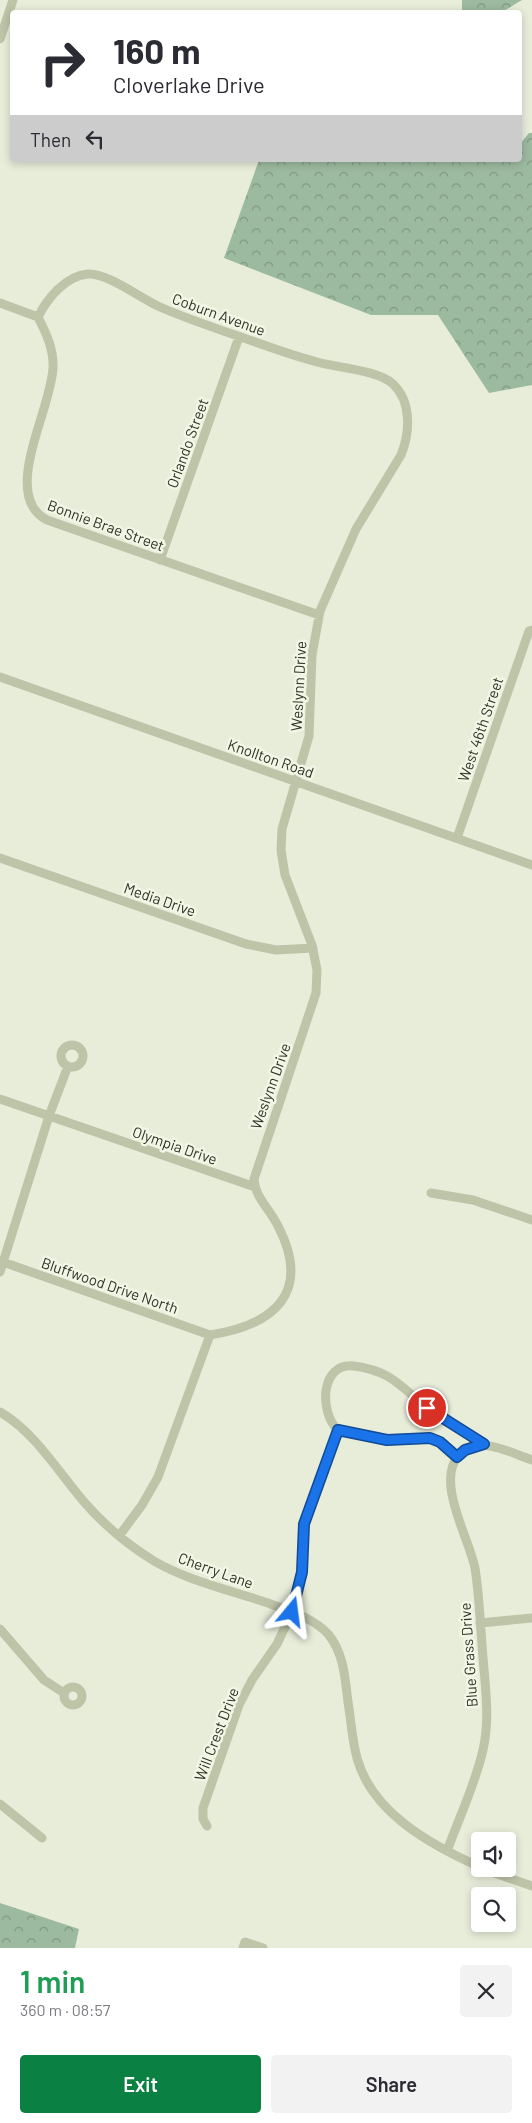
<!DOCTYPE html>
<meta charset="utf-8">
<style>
body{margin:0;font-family:Barlow,sans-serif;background:#f2f2f3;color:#2b2b33;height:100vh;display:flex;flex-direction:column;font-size:19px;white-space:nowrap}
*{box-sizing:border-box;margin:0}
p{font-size:16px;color:#7c7c81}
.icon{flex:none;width:28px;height:28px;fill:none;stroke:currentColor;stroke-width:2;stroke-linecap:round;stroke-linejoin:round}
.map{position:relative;height:1948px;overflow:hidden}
.side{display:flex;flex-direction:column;background:#fff;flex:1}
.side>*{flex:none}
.banner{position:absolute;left:10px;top:10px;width:512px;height:152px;border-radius:5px;box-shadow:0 2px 8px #0003;background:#fff;color:#2b2b33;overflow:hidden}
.controls{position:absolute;left:471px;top:1832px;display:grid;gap:10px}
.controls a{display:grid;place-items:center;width:45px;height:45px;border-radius:5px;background:#fff;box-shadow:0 2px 8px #0003;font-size:25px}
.pin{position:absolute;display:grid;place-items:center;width:42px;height:42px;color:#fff;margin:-21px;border:2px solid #fff;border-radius:50%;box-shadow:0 1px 5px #0007}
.me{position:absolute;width:55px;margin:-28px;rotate:16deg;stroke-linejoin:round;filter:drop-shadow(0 0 4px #0008)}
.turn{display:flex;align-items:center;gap:18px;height:105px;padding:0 20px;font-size:22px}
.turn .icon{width:65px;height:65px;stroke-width:2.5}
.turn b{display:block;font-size:35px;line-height:42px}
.then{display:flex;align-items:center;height:48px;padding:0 20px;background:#0003;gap:10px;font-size:19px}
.round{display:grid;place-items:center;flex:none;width:52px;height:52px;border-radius:5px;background:#f2f2f3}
.head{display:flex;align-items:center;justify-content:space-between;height:85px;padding:0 20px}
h1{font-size:30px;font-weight:600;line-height:38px;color:#1e9e55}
.button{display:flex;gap:10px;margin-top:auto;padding:10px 20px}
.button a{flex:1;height:58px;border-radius:5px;background:#0b8043;color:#fff;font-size:20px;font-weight:600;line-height:58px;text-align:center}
.button a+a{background:#f2f2f3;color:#2b2b33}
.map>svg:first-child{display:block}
</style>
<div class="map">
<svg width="532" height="1948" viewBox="0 0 532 1948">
<defs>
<pattern id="forest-crowns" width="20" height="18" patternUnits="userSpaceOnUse" patternTransform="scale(1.25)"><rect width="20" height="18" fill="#9cba9f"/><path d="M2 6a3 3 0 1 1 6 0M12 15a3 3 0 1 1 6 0" fill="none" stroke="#809882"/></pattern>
</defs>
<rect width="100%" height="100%" fill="#e8edda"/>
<path fill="url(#forest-crowns)" d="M462,0H522L502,12H462Z
M529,133H532V385L489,393L438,315H371L224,258L259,160H520V144Z
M0,1903L79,1929L75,1948H0Z"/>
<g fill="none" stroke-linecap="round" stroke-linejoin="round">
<path stroke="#bec4a8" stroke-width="9" d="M0,39L13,0
M0,303L38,317C46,333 54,349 53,368C51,411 0,496 47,520L319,615
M38,317C47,299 65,276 88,274C108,273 140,298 160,307C185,318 212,327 238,336C264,345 290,355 317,362C338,368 378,370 393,384C412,402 410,433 401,455L356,529L320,611L312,655L309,736L282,829L281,850L285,875L312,945L317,970L316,993L254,1179C255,1198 270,1209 278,1226C312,1292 275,1325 210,1335L158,1477L142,1505L119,1536
M160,560L239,337
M0,677L532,865
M457,838L529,631L532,630
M0,858L246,944L276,950L313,948
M61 1056a11 11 0 1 1 22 0a11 11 0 1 1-22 0Z
M0,1099L255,1187
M431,1193L473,1200L532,1220
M0,1261L210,1335
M0,1272L49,1116L68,1066
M0,1412C36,1433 58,1472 85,1503C105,1526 128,1545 154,1561C188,1581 230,1590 268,1603C289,1611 312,1617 328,1634C344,1653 345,1678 348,1702C351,1720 352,1740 357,1758C372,1813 431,1845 480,1867
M457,1457L440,1442L430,1438L387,1440L338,1430C319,1413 320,1362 354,1366C394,1371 403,1390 432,1412C448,1424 467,1433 484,1444
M480,1623L532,1618
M0,1629L44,1680L64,1693
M64 1696a9 9 0 1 1 18 0a9 9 0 1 1-18 0Z
M0,1804L42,1838
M207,1826L203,1819V1808L239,1705L252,1680L277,1644L292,1612L302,1572L304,1524L338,1430
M447,1851C459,1818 475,1785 483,1750C491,1716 484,1679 482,1644C480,1619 479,1593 475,1568C469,1538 436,1483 458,1456C477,1433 510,1453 532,1460
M483,1869L532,1886
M243,1948L245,1942L263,1948"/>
</g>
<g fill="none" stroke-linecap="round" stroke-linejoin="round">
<defs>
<path id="route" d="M292,1612L302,1572L304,1524L338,1430L387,1440L430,1438L440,1442L457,1457L465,1450L484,1444L427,1408"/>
</defs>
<use href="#route" stroke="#114b97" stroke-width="12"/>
<use href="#route" stroke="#1a73e8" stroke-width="9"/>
</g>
<g text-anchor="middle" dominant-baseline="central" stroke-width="5" stroke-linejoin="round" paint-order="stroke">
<g font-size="15" fill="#313127" stroke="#f1f6e5">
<text transform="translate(219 314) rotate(20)">Coburn Avenue</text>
<text transform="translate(187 443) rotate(-70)">Orlando Street</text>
<text transform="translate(106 525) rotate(20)">Bonnie Brae Street</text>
<text transform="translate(298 686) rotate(-87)">Weslynn Drive</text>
<text transform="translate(480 729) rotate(-71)">West 46th Street</text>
<text transform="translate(271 758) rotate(19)">Knollton Road</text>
<text transform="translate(160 899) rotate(19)">Media Drive</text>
<text transform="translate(270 1086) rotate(-70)">Weslynn Drive</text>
<text transform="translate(175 1145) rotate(19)">Olympia Drive</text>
<text transform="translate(110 1285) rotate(19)">Bluffwood Drive North</text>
<text transform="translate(216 1570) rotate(20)">Cherry Lane</text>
<text transform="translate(468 1655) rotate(-94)">Blue Grass Drive</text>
<text transform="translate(216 1734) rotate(-69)">Will Crest Drive</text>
</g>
</g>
</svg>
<div class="controls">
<a><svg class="icon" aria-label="sound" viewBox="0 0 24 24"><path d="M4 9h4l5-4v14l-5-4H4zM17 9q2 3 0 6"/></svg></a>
<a><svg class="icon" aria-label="search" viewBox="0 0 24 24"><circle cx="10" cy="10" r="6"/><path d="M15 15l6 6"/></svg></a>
</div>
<div class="pin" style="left:427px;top:1408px;background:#d93025"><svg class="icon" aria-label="arrive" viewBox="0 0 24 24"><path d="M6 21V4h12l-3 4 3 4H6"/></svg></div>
<svg class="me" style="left:292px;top:1612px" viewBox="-20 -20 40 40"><path d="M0-17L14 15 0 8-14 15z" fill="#1a73e8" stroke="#fff" stroke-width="4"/></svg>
<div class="banner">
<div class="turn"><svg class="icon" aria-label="right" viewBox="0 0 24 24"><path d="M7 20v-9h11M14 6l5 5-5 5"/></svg><div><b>160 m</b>Cloverlake Drive</div></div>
<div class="then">Then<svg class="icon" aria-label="left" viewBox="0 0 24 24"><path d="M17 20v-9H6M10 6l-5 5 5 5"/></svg></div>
</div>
</div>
<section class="side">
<div class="head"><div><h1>1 min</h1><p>360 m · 08:57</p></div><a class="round"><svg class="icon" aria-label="close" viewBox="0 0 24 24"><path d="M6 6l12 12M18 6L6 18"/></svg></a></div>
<div class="button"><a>Exit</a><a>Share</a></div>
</section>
